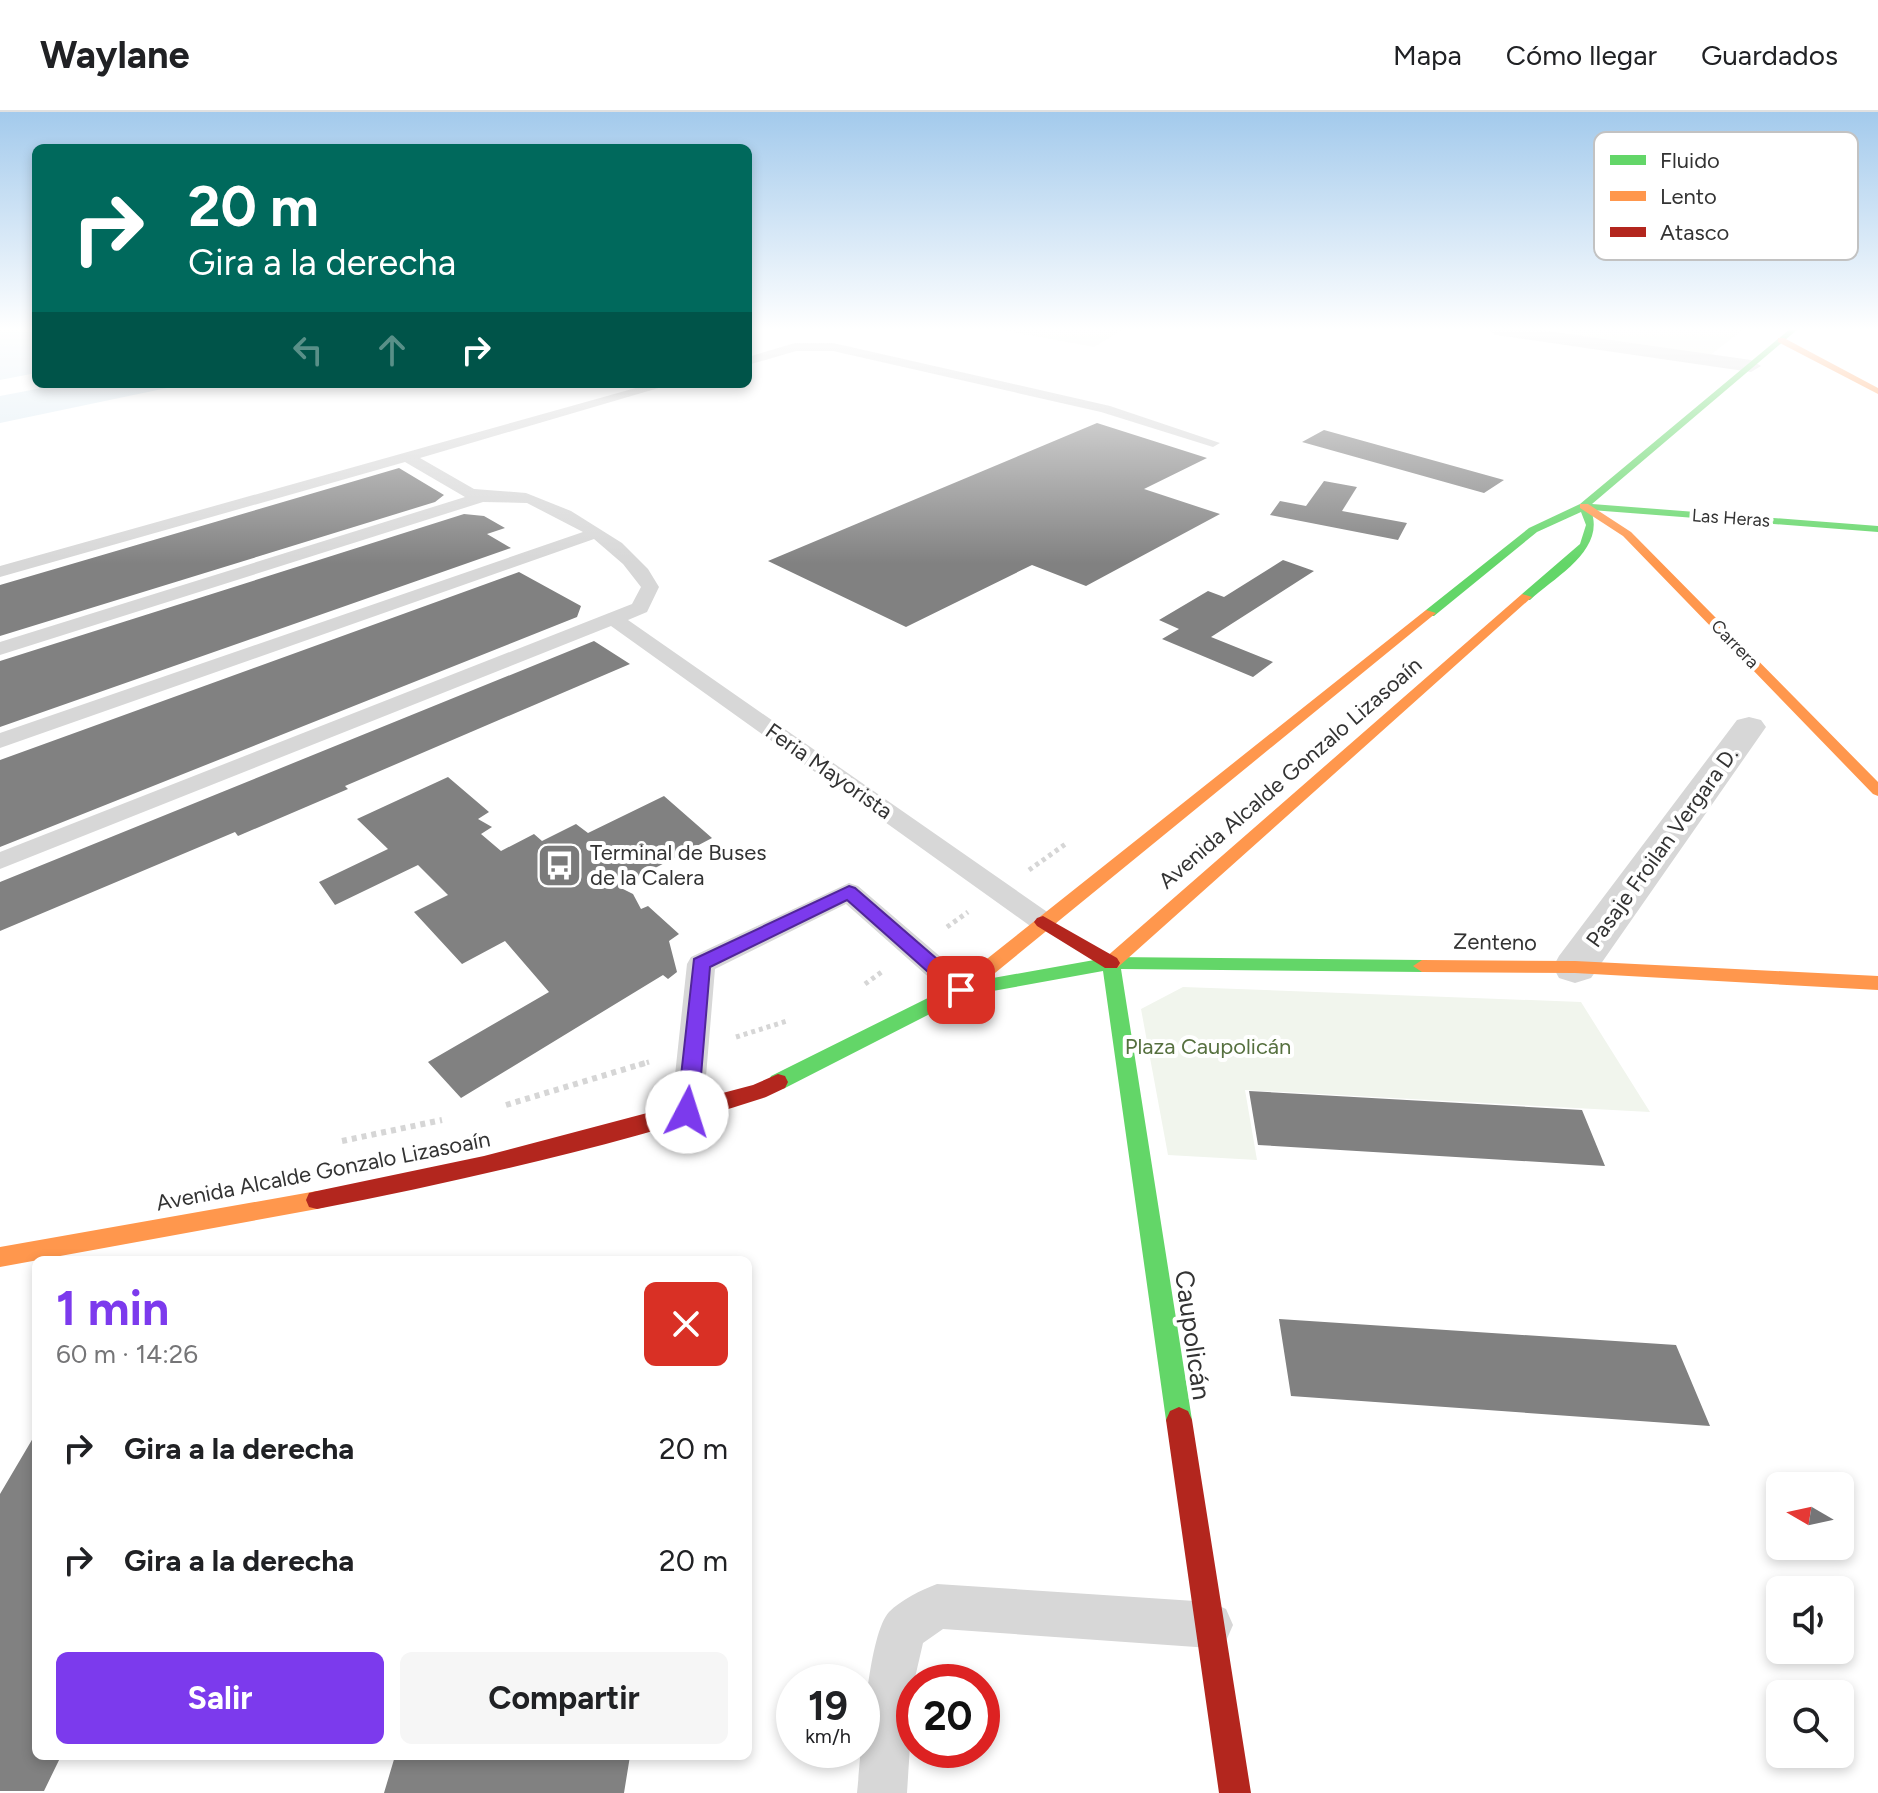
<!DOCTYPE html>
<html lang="es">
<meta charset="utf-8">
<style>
body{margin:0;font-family:Figtree,sans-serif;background:#f6f6f6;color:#202124;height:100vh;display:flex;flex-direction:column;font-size:30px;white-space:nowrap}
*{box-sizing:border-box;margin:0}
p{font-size:26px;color:#757577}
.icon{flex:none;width:44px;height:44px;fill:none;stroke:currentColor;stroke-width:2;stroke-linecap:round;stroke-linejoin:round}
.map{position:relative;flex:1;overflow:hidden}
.sheet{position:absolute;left:32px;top:1144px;width:720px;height:504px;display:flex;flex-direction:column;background:#fff;border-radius:12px;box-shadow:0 4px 12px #0003}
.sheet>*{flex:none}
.top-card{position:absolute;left:32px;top:32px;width:720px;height:244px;border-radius:12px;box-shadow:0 4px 12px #0003;background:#00695c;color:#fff;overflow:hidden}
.needle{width:52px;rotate:279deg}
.tools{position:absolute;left:1766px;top:1360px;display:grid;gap:16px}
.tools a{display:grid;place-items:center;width:88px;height:88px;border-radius:12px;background:#fff;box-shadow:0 4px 12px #0003;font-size:40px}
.speed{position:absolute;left:776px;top:1552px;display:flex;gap:16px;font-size:40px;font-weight:700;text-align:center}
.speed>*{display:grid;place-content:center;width:104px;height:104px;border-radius:50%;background:#fff;box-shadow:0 4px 12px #0003;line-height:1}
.speed small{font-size:20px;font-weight:400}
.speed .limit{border:12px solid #d22;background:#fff;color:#111}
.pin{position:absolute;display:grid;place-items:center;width:68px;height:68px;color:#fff;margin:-34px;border-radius:16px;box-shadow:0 4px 12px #0006}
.me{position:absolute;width:88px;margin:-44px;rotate:5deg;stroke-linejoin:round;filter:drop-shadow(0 0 6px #0008)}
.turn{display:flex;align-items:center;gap:28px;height:168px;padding:0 24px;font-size:36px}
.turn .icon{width:104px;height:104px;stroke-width:2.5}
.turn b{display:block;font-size:56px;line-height:68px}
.lanes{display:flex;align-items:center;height:76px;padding:0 24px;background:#0003;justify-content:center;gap:40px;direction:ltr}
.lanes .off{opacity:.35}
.round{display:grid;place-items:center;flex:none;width:84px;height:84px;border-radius:12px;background:#f6f6f6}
.summary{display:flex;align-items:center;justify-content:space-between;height:136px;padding:0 24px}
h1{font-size:48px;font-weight:700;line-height:60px;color:#7c3aed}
.action{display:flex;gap:16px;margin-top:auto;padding:16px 24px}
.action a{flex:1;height:92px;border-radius:12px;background:#7c3aed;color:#fff;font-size:32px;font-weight:700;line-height:92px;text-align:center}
.action a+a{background:#f6f6f6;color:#202124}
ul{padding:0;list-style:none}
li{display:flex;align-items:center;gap:24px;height:112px;padding:0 24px}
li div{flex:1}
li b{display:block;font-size:30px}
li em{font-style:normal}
header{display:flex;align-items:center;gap:48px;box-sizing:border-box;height:112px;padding:0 40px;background:#fff;border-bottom:2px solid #e0e0e0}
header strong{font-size:38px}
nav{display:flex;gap:44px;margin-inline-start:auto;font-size:28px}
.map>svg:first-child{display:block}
</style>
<header>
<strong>Waylane</strong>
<nav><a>Mapa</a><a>Cómo llegar</a><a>Guardados</a></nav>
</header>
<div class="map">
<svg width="1878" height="1681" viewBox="0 0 1878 1681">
<rect width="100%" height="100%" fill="#fff"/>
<path fill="#f1f5ed" d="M995,217H1124L1094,235Z
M1573,217H1744L1709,244L1569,223Z
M1183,875L1581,890L1650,1000L1245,978L1257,1048L1168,1043L1141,897Z"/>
<path fill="#ddebf3" d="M0,217H36V261L0,268Z
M63,272H186L0,311V284Z"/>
<path fill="#818181" d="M1097,311L1207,346L1144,377L1220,402L1086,474L1032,453L906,515L768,449Z
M1324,318L1504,368L1484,381L1302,330Z
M399,356L444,383L435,390L0,524V473Z
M1324,369L1357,375L1342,399L1407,411L1398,428L1270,403L1280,389L1306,394Z
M464,402L484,404L505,416L487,422L511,436L0,615V549Z
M1283,448L1314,459L1211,525L1273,550L1253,565L1162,527L1179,517L1159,508L1208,479L1224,485Z
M519,460L581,494L577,505L0,735V648Z
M594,529L630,552L345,674L348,677L238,724L235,720L0,819V770Z
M448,665L489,700L478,707L492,715L481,722L501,739L534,722L542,729L576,712L588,721L664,684L712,726L619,775L633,782L641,797L648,794L679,822L669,829L677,860L668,867L663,863L461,986L428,950L549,880L505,829L462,852L414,800L448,783L418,753L335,793L319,770L388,737L357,707Z
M1249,979L1582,998L1605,1054L1258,1033Z
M1279,1207L1676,1233L1710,1314L1291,1284Z
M36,1321V1644H61L44,1679H0V1382Z
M395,1644H630L624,1681H384Z"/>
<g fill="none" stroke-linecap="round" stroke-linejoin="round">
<path stroke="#d6d6d6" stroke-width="5" stroke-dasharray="4 4" stroke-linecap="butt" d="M1029,758L1067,731
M947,815L968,800
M865,872L883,859
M736,925L787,909
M639,953L649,950"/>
<path stroke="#d6d6d6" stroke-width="6" stroke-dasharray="5 5" stroke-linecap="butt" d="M506,993L645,951
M342,1029L442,1008"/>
<path fill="#d7d7d7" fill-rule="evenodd" d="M833,231L1110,294L1220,331L1213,335L1101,300L833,239H796L748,253V245L795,231Z
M650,272H672L420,346L474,377L526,381L571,399L622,431L648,457L659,475L647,500L628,508L1053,804L1057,810L1053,816L1043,819L1033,816L611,514L0,757V740L632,492L641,475L623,452L594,427L0,636V621L583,420L527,391L483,390L0,543V530L465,385L405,350L0,465V454Z
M849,771L858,774L971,871L975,878L971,885L961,888L951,885L846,792L715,857L703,1000L698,1009L687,1013L676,1009L671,1000L687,852L691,845Z
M937,1472L1210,1490L1226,1497L1233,1513L1226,1529L1210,1536L943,1517L923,1531L914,1570L907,1681H857C861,1645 867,1524 889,1500C901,1488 921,1478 937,1472Z"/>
<path fill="#d7d7d7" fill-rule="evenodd" d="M1487,217H1534L1751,248L1761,254L1751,260L1496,223Z
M1749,605L1761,608L1766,615L1591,866L1575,871L1559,866L1553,855L1559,844L1737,608Z"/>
<path fill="#63d668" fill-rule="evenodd" d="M1790,217H1798L1592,392L1878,414V420L1591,398C1606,438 1556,464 1530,488H1522V482L1580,432L1586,413L1581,400L1537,420L1434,504H1426V498L1529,416L1580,392Z
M1111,845L1422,848L1431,854L1422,860L1121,857L1192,1308L1188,1317L1179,1321L1170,1317L1166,1308L1103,859L965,884L785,976L778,978L771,976L768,970L771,964L954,873Z"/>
<path fill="#ff974d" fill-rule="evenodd" d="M1778,226H1784L1878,276V282L1778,230Z
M1580,392H1588L1631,420L1878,670V684L1873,682L1623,424L1580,396Z
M1522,482L1532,485L1117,856H1105L1102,851L1105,846Z
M1426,498L1436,501L968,883H954L952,878L954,873Z
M1422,848L1575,849L1878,864V878L1575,861L1422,860L1413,854Z
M317,1079L325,1081L328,1088L325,1095L317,1097L0,1155V1135Z"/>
<path fill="#b3261e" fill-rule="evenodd" d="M1043,804L1117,846L1120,851L1117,856H1105L1037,814L1034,810L1037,806Z
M778,962L785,964L788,970L785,976L766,985C620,1032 468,1068 317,1097L309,1095L306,1088L309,1081L317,1079L484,1044L753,973Z
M1179,1295L1188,1299L1192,1308L1251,1681H1219L1166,1308L1170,1299Z"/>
</g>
<linearGradient id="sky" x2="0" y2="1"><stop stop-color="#a3caec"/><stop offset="0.48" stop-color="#fff"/><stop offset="1" stop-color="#fff" stop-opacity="0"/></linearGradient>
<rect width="1878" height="452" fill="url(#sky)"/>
<path fill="#7c3aed" stroke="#51269a" stroke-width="2" d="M849,774L855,776L967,873L970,878L967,883H954L847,788L710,855L698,1000L695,1006L687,1008L680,1006L677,1000L694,847Z"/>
<defs>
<symbol id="bus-square" viewBox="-11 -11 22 22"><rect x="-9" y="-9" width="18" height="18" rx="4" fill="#7a7a7a" stroke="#fff"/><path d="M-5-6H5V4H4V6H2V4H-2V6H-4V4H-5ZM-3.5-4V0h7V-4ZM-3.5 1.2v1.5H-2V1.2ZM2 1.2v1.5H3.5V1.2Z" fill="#fff"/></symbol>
</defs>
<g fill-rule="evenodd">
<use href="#bus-square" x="534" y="728" width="51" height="51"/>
</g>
<g text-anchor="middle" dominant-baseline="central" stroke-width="8" stroke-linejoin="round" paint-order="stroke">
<g font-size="18" fill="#333" stroke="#fff">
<text transform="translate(1731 406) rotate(4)">Las Heras</text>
<text transform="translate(1735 532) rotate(46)">Carrera</text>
</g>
<g font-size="22" fill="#333" stroke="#fff">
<text transform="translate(829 659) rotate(35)">Feria Mayorista</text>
<text transform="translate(1290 661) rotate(-41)">Avenida Alcalde Gonzalo Lizasoaín</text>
<text transform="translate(1662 735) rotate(-54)">Pasaje Froilan Vergara D.</text>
<text transform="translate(1495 830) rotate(1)">Zenteno</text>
<text transform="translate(323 1059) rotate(-11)">Avenida Alcalde Gonzalo Lizasoaín</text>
</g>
<g font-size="22" fill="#333" stroke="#fff" text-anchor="start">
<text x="590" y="740">Terminal de Buses<tspan x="590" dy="25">de la Calera</tspan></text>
</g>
<g font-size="22" fill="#56703f" stroke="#fff">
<text x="1208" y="934">Plaza Caupolicán</text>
</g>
<g font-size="26" fill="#333" stroke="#fff">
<text transform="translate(1193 1223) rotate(82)">Caupolicán</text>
</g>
</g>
<rect x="1594" y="20" width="264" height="128" rx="12" fill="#fff" stroke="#c2c2c2" stroke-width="2"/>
<rect x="1610" y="43" width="36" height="10" fill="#63d668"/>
<rect x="1610" y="79" width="36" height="10" fill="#ff974d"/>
<rect x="1610" y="115" width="36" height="10" fill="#b3261e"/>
<g font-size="22" fill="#333">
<text x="1660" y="56">Fluido</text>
<text x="1660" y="92">Lento</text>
<text x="1660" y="128">Atasco</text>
</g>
</svg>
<div class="tools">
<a><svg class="needle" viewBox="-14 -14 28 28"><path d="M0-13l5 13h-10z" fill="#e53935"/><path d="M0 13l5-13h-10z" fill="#757577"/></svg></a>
<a><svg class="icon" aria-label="sound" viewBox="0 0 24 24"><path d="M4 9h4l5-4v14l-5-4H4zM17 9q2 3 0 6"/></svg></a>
<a><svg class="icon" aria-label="search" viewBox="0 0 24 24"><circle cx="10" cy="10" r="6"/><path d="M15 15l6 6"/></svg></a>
</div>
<div class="speed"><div>19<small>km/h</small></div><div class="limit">20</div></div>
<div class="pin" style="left:961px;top:878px;background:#d93025"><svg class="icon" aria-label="arrive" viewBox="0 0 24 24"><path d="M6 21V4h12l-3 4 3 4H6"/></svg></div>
<svg class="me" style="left:687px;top:1000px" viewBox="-20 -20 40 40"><circle r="19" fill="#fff"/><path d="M0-13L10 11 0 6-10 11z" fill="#7c3aed"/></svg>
<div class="top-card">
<div class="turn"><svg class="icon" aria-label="right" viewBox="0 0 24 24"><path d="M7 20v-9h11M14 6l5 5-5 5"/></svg><div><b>20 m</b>Gira a la derecha</div></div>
<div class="lanes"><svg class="icon off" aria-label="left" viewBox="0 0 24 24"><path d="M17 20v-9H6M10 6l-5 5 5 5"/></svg><svg class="icon off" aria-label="ahead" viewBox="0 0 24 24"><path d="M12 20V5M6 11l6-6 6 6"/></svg><svg class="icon" aria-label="right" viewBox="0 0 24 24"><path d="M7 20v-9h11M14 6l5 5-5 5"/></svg></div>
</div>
<section class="sheet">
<div class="summary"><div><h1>1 min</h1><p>60 m · 14:26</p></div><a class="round" style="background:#d93025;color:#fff"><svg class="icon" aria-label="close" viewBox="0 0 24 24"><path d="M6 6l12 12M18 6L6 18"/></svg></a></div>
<ul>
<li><svg class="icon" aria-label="right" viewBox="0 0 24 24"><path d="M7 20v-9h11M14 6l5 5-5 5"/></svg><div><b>Gira a la derecha</b></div><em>20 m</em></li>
<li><svg class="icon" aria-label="right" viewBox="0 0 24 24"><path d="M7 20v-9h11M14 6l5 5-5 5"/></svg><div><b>Gira a la derecha</b></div><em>20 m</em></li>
</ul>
<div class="action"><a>Salir</a><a>Compartir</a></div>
</section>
</div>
